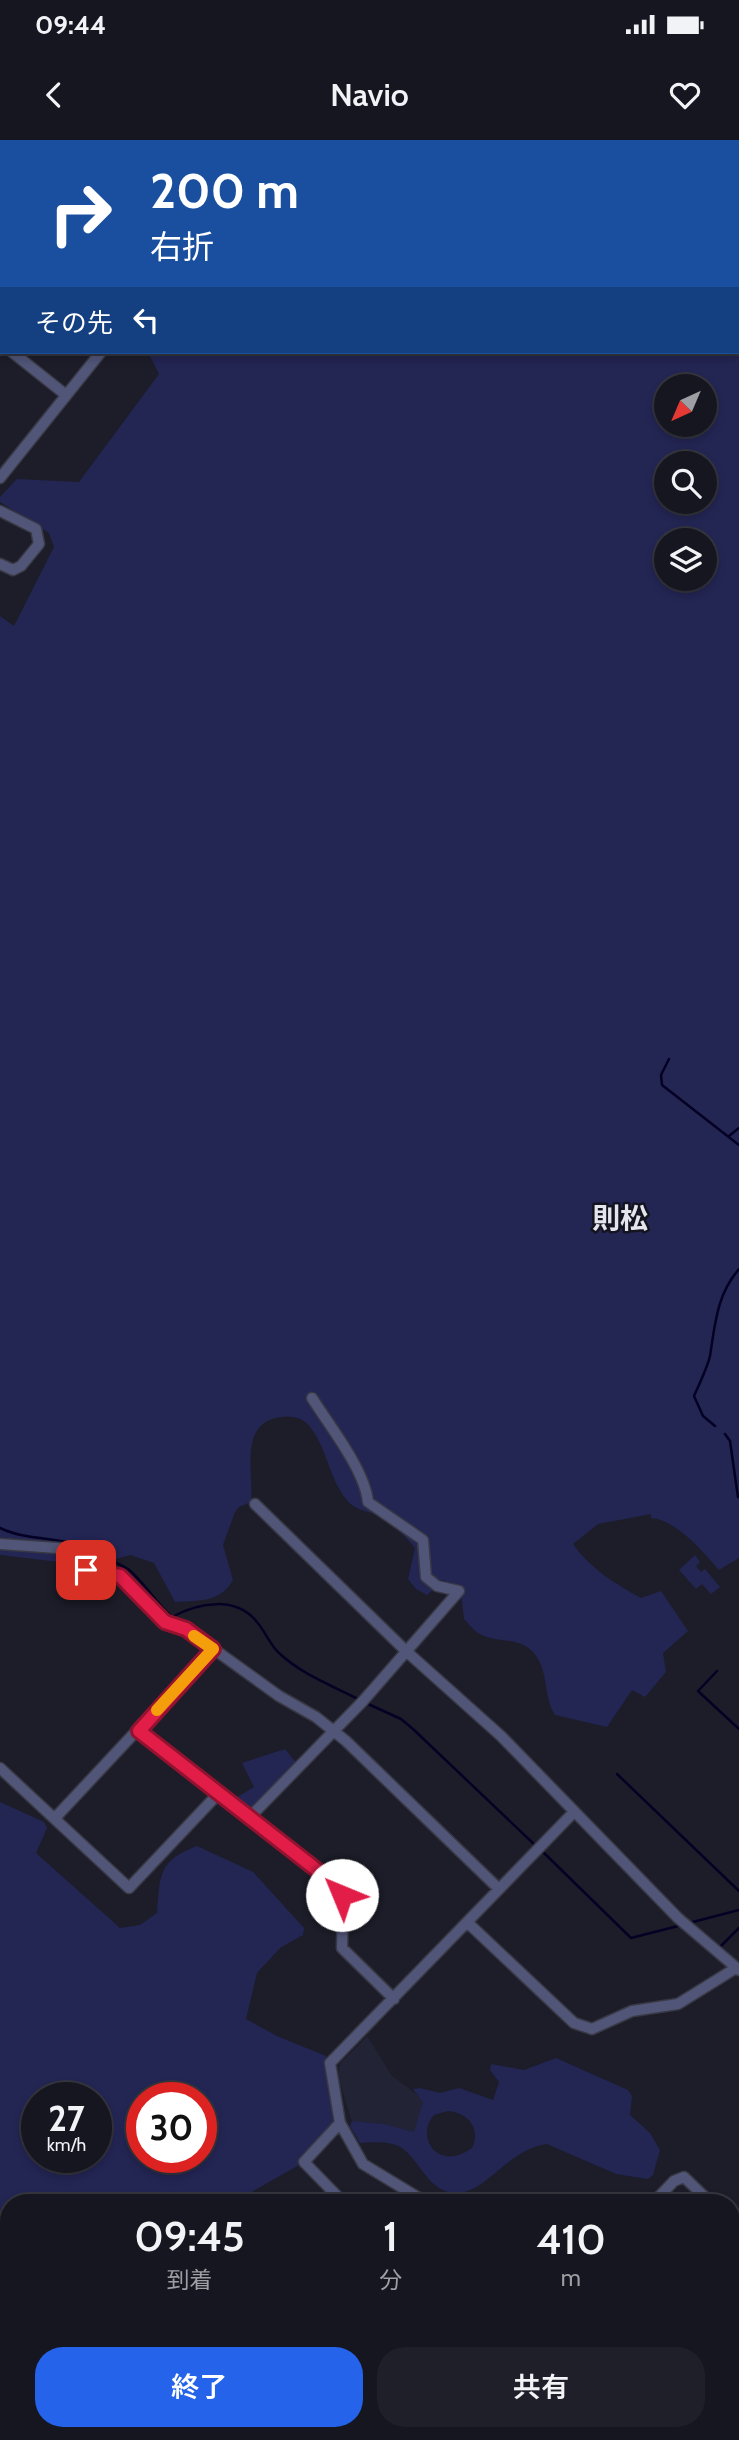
<!DOCTYPE html>
<html lang="ja">
<meta charset="utf-8">
<style>
body{margin:0;font-family:Cabin,"Noto Sans JP",sans-serif;background:#1e1f28;color:#f1f3f6;height:100vh;display:flex;flex-direction:column;font-size:26px;white-space:nowrap}
*{box-sizing:border-box;margin:0}
p{font-size:23px;color:#9d9fa4}
.icon{flex:none;width:38px;height:38px;fill:none;stroke:currentColor;stroke-width:2;stroke-linecap:round;stroke-linejoin:round}
.map{position:relative;flex:1;overflow:hidden}
.sheet{position:absolute;left:0px;top:2054px;width:740px;height:247px;display:flex;flex-direction:column;background:#15161f;border-radius:28px 28px 0 0;box-shadow:0 4px 10px #0003,0 0 0 2px #34353d}
.sheet>*{flex:none}
.guide{position:absolute;left:0px;top:0px;width:740px;height:214px;box-shadow:0 4px 10px #0003,0 0 0 2px #34353d;background:#1a4fa0;color:#fff;overflow:hidden}
.needle{width:46px;rotate:224deg}
.tools{position:absolute;left:654px;top:234px;display:grid;gap:14px}
.tools a{display:grid;place-items:center;width:63px;height:63px;border-radius:50%;background:#15161f;box-shadow:0 4px 10px #0003,0 0 0 2px #34353d;font-size:35px}
.speed{position:absolute;left:21px;top:1942px;display:flex;gap:14px;font-size:35px;font-weight:700;text-align:center}
.speed>*{display:grid;place-content:center;width:91px;height:91px;border-radius:50%;background:#15161f;box-shadow:0 4px 10px #0003,0 0 0 2px #34353d;line-height:1}
.speed small{font-size:18px;font-weight:400}
.speed .limit{border:10px solid #d22;background:#fff;color:#111}
.pin{position:absolute;display:grid;place-items:center;width:60px;height:60px;color:#fff;margin:-30px;border-radius:14px;box-shadow:0 4px 10px #0006}
.me{position:absolute;width:77px;margin:-38px;rotate:315deg;stroke-linejoin:round;filter:drop-shadow(0 0 5px #0008)}
.turn{display:flex;align-items:center;gap:24px;height:147px;padding:0 35px;font-size:32px}
.turn .icon{width:91px;height:91px;stroke-width:2.5}
.turn b{display:block;font-size:49px;line-height:60px}
.then{display:flex;align-items:center;height:66px;padding:0 35px;background:#0003;gap:14px;font-size:26px}
.eta{display:flex;justify-content:space-evenly;align-items:center;height:119px;text-align:center}
.eta b{font-size:42px;font-weight:600;line-height:49px}
.button{display:flex;gap:14px;margin-top:auto;padding:14px 35px}
.button a{flex:1;height:80px;border-radius:28px;background:#2563eb;color:#fff;font-size:28px;font-weight:600;line-height:80px;text-align:center}
.button a+a{background:#1e1f28;color:#f1f3f6}
.status{display:flex;justify-content:space-between;align-items:center;height:49px;padding:0 35px;background:#15161f;direction:ltr}
.status svg{height:19px;fill:currentColor}
header{display:flex;justify-content:space-between;align-items:center;height:91px;padding:0 35px;background:#15161f;font-size:32px;font-weight:600}
.map>svg:first-child{display:block}
</style>
<div class="status"><b>09:44</b><svg viewBox="0 0 49 12"><path d="M0 12V9h3v3zM5 12V6h3v6zM10 12V3h3v9zM15 12V0h3v12zM26 1h20v11H26zM47 4h2v5h-2z"/></svg></div>
<header><svg class="icon" aria-label="back" viewBox="0 0 24 24"><path d="M15 5l-7 7 7 7"/></svg>Navio<svg class="icon" aria-label="heart" viewBox="0 0 24 24"><path d="M12 20l-8-8c-3-5 5-10 8-4 3-6 11-1 8 4z"/></svg></header>
<div class="map">
<svg width="739" height="2300" viewBox="0 0 739 2300">
<rect width="100%" height="100%" fill="#1c1d29"/>
<path fill="#222436" d="M367,1896L392,1936L423,1959L419,1985L414,1992L384,1984L352,1981L339,1940V1931L340,1924Z"/>
<path fill="#232553" fill-rule="evenodd" d="M277,0H739V1418L719,1430C703,1412 677,1380 651,1378V1374L598,1384L573,1404C591,1429 614,1443 641,1458L661,1451L688,1491L663,1513L666,1532L645,1557L632,1550L607,1587L555,1575C542,1555 550,1528 531,1510C517,1497 495,1503 480,1494C474,1491 469,1484 464,1479L461,1454L444,1440L427,1455L416,1449L408,1439L415,1408C404,1395 394,1384 379,1376C367,1370 355,1371 346,1359C329,1338 327,1308 310,1287C304,1278 292,1275 281,1277C238,1282 254,1333 251,1362L239,1367L235,1372L223,1405L233,1440C220,1463 199,1460 175,1462L154,1423L130,1415L93,1426L0,1415V476L14,486L54,407L49,393L0,362V357L17,339L79,342L159,234L148,212H738V2ZM667,247H705V285H667ZM667,324H705V362H667ZM667,401H705V439H667Z
M695,1415L700,1422L696,1426L701,1432L705,1429L720,1447L711,1454L702,1444L696,1449L679,1430Z
M285,1609L298,1625L250,1672L234,1659L254,1647L242,1623Z
M0,1662L44,1682L47,1688L36,1713L120,1788L140,1785L157,1773C160,1736 158,1720 197,1706L253,1732L304,1788L303,1795L280,1808L257,1833L246,1879L277,1896L326,1916L334,1980L299,2025L253,2051L251,2057L253,2063H9V2177L0,2172ZM37,1958H96V2018H37ZM142,1958H201V2018H142Z
M556,1918L628,1950L632,1956L630,1975L650,1993L660,2010L653,2035L648,2039L616,2034L547,2004C509,2009 487,2051 459,2053C430,2055 422,2023 402,2008C392,2001 373,2002 360,2003L350,1986L352,1981L384,1984L414,1992L423,1962L413,1949L420,1948L440,1953L459,1948L493,1960L499,1942L490,1930L491,1924L524,1930ZM448,1971C469,1973 481,1989 472,2008C437,2033 415,1996 434,1975Z"/>
<g fill="none" stroke-linecap="round" stroke-linejoin="round">
<path stroke="#050124" stroke-width="2.5" d="M669,919L661,935L662,945L739,1005
M729,996L739,988
M715,1286L703,1276L694,1256C698,1247 708,1226 710,1216C715,1184 717,1154 739,1129
M725,1294L730,1301L738,1357
M0,1388C25,1400 53,1397 79,1405C85,1407 123,1426 128,1429C143,1441 156,1463 172,1477C199,1462 236,1456 257,1482C265,1491 270,1505 279,1513C301,1534 333,1546 360,1560
M717,1531L698,1551L739,1589
M366,1563L401,1579L413,1589L536,1706
M617,1634L739,1751
M541,1710L631,1798L682,1785
M689,1783L739,1770
M720,1807L739,1788"/>
<defs>
<path id="street" d="M1,0L3,2
M74,0L76,2
M141,2L142,0
M259,2L260,0
M0,114L2,116
M0,181L2,179
M0,202L2,204
M12,212L66,255
M0,338L101,212
M0,371L36,389L39,404L21,426L13,430L0,424
M255,1364L406,1511L501,1596L678,1778L739,1830
M0,1404L71,1409L86,1430L120,1435L165,1482L186,1489L279,1556L316,1577L346,1601L499,1749
M139,1591L339,1749L343,1761L342,1808L394,1859
M0,1628L129,1748L217,1655
M251,1676L363,1561L459,1451L437,1446L426,1437L423,1400L368,1362C365,1330 329,1285 312,1258
M55,1678L213,1509
M467,1782L574,1883L592,1889L632,1871L678,1864L736,1828
M340,1983L304,2022L344,2063
M438,2063L419,2058L363,2024L340,1983L330,1923L573,1673
M653,2063L674,2041L684,2037L711,2063
M732,2084L739,2091
M732,2161L739,2155
M732,2283L739,2290
M380,2292L388,2300
M121,2300L123,2292
M273,2300L281,2292
M425,2300L432,2292
M736,2300L739,2297"/>
</defs>
<use href="#street" stroke="#383944" stroke-width="13"/>
<use href="#street" stroke="#515577" stroke-width="10"/>
</g>
<g fill="none" stroke-linecap="round" stroke-linejoin="round">
<defs>
<path id="route" d="M86,1430L120,1436L165,1482L186,1489L213,1509L139,1591L340,1748L342,1755"/>
</defs>
<use href="#route" stroke="#92132f" stroke-width="18"/>
<use href="#route" stroke="#e11d48" stroke-width="12"/>
<path stroke="#f59e0b" stroke-width="12" d="M157,1570L213,1509L194,1496"/>
</g>
<g text-anchor="middle" dominant-baseline="central" stroke-width="5" stroke-linejoin="round" paint-order="stroke">
<g font-size="28" font-weight="bold" fill="#e4e5ed" stroke="#13141f">
<text x="620" y="1078">則松</text>
</g>
</g>
</svg>
<div class="tools">
<a><svg class="needle" viewBox="-14 -14 28 28"><path d="M0-13l5 13h-10z" fill="#e53935"/><path d="M0 13l5-13h-10z" fill="#9d9fa4"/></svg></a>
<a><svg class="icon" aria-label="search" viewBox="0 0 24 24"><circle cx="10" cy="10" r="6"/><path d="M15 15l6 6"/></svg></a>
<a><svg class="icon" aria-label="layers" viewBox="0 0 24 24"><path d="M12 4l9 5-9 5-9-5zM3 14l9 5 9-5"/></svg></a>
</div>
<div class="speed"><div>27<small>km/h</small></div><div class="limit">30</div></div>
<div class="pin" style="left:86px;top:1430px;background:#d93025"><svg class="icon" aria-label="arrive" viewBox="0 0 24 24"><path d="M6 21V4h12l-3 4 3 4H6"/></svg></div>
<svg class="me" style="left:342px;top:1755px" viewBox="-20 -20 40 40"><circle r="19" fill="#fff"/><path d="M0-13L10 11 0 6-10 11z" fill="#e11d48"/></svg>
<div class="guide">
<div class="turn"><svg class="icon" aria-label="right" viewBox="0 0 24 24"><path d="M7 20v-9h11M14 6l5 5-5 5"/></svg><div><b>200 m</b>右折</div></div>
<div class="then">その先<svg class="icon" aria-label="left" viewBox="0 0 24 24"><path d="M17 20v-9H6M10 6l-5 5 5 5"/></svg></div>
</div>
<section class="sheet">
<div class="eta">
<div><b>09:45</b><p>到着</p></div>
<div><b>1</b><p>分</p></div>
<div><b>410</b><p>m</p></div>
</div>
<div class="button"><a>終了</a><a>共有</a></div>
</section>
</div>
